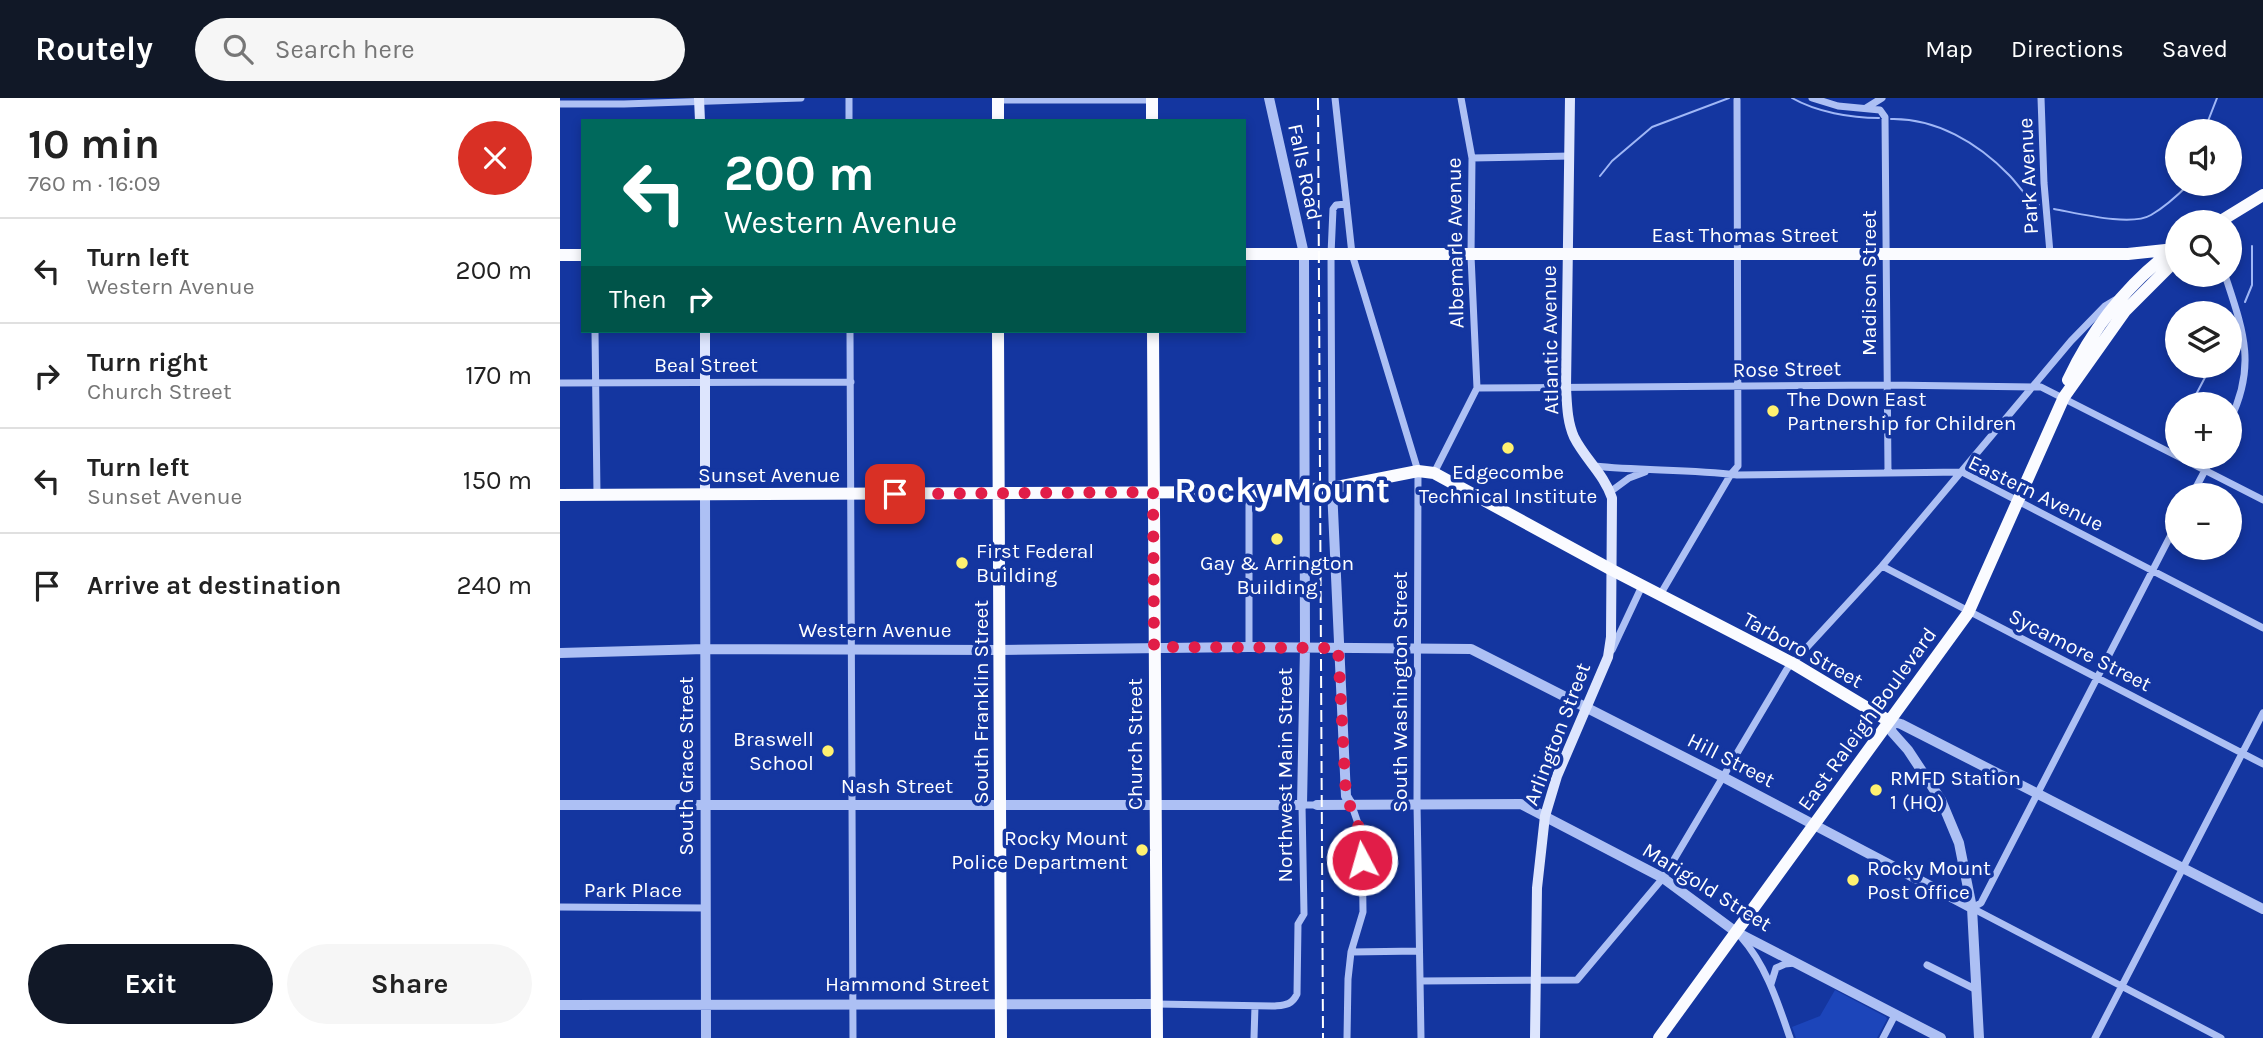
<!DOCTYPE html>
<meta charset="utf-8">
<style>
body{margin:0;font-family:Karla,sans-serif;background:#f6f6f6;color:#222;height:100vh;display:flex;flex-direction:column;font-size:26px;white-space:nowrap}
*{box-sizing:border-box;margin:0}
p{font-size:23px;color:#767676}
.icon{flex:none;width:38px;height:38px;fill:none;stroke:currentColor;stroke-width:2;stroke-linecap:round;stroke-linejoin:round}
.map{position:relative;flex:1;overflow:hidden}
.drawer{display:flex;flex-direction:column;background:#fff;width:560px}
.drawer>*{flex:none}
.hud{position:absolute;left:21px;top:21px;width:665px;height:214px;border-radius:0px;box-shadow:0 4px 10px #0003;background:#00695c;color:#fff;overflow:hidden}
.fabs{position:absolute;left:1605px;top:21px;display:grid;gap:14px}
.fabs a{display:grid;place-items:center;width:77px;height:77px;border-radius:50%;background:#fff;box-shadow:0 4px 10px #0003;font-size:35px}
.pin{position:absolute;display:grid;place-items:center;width:60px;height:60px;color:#fff;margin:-30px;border-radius:14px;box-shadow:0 4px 10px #0006}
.me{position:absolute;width:77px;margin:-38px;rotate:354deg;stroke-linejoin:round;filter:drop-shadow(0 0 5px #0008)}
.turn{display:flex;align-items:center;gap:24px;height:147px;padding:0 28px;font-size:32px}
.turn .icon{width:91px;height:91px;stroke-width:2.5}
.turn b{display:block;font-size:49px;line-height:60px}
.then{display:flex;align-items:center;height:66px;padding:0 28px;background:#0003;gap:14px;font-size:26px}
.round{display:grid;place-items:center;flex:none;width:74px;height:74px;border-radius:37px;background:#f6f6f6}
.summary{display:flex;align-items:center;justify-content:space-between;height:119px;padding:0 28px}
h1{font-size:42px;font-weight:700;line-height:52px}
.action{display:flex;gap:14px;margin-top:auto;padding:14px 28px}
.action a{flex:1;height:80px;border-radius:42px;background:#111827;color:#fff;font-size:28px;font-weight:700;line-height:80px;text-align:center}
.action a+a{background:#f6f6f6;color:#222}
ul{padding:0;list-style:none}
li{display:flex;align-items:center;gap:21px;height:105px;padding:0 28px;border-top:2px solid #e0e0e0}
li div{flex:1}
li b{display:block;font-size:26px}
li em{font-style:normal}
header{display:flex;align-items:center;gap:42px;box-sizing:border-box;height:98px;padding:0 35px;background:#111827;color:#fff}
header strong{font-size:33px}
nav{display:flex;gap:38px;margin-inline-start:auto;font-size:24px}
.search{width:490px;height:63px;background:#f6f6f6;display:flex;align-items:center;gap:18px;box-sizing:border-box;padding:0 24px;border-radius:38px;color:#767676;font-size:26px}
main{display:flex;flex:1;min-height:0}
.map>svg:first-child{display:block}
</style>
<header>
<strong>Routely</strong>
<div class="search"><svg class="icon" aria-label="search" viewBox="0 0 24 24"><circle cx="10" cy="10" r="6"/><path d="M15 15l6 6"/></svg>Search here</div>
<nav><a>Map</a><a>Directions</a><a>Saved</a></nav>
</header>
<main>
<section class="drawer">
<div class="summary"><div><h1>10 min</h1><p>760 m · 16:09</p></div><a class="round" style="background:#d93025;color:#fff"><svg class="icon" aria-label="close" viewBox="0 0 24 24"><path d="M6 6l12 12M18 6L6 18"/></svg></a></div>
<ul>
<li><svg class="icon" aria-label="left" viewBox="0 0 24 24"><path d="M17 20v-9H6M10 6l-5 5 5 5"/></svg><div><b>Turn left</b><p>Western Avenue</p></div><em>200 m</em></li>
<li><svg class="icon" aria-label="right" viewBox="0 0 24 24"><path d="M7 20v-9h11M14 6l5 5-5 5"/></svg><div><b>Turn right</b><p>Church Street</p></div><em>170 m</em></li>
<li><svg class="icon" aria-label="left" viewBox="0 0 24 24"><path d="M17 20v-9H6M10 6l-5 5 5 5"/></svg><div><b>Turn left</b><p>Sunset Avenue</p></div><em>150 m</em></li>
<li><svg class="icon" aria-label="arrive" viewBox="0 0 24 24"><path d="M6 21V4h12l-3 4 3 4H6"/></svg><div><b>Arrive at destination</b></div><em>240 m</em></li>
</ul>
<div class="action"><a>Exit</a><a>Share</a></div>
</section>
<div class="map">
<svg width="1703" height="940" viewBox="0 0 1703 940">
<rect width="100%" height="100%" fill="#1436a0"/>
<path fill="#1c45ba" d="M1275,892L1326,919L1327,921L1317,940H1236L1232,929L1260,918Z"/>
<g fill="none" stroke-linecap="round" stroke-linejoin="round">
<path stroke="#a0b7f6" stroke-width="2" d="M1232,0C1256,14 1291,20 1319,20
M1331,21C1376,20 1418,45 1449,77C1460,88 1465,100 1479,107
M1647,33L1648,23L1657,0
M1040,78L1052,63L1092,29L1169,0
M1494,111C1517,115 1571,129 1591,117C1605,109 1618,97 1629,86
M1685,204L1692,187V148
M1670,231L1671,228
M1631,306L1651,268
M1611,346L1617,333"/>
<path stroke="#adc0f4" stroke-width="7" d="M775,0L792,156L858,373L857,706L861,940
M901,0L912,60L911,158L917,290
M1252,0L1278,8L1320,12L1325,19L1328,374
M1481,0L1484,85L1490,155
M438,2H592
M0,6H64L241,0
M1306,10L1322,0
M289,23V0
M912,60L1010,58
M1665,177C1683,232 1697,267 1670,322
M35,233L37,397
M290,233L293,940
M0,285L291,284
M1619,359L1703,402
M1034,368C1082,373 1130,371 1177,377L1402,374L1703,530
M874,375L917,290L1327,287L1481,289L1617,358
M772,390L771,156L773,111L776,107L786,106
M689,394V549
M1050,394L1069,380L1085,374
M1632,397L1652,359
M1322,468L1703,666
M1100,497L1171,376L1178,368L1177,2
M1052,552L1082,488
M0,809L146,810
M1412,810L1421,805L1617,425
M1412,810L1661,940
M1181,839C1206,867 1218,905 1230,940
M791,854L859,853
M1367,867L1415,891
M860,883L1017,882L1103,780L1227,571L1322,468L1511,243L1545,208L1555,202
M1211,886L1216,870L1225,866L1235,865
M596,906L715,908C725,907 732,907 737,896L738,826L744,816L742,707H757
M694,940L695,908
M787,940L788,881L791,854L803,814L802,737L792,708
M1323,940L1335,917
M1535,940L1703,615"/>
<path stroke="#adc0f4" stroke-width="10" d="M772,390L786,698L792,708
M145,395L146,940
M0,555L145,551L440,552L689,549L911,551L1163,679L1412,810
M0,707H742L745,549L744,156L709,0
M757,707L961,706L1103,780L1176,834L1381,940
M0,907L596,906
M1419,940L1412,810L1399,745L1381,702L1348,652L1332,634L1329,623L1341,626L1703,811"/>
<path stroke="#dde5fd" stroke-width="10" d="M139,0L140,23
M145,395V233
M975,940L977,790L985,718L997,678L1048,559L1051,539L1052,400C1044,376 1025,361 1014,339C1007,323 1007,306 1006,290L1010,0"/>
<path stroke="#fafbff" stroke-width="12" d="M438,0V23
M592,0V23
M1659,124L1703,97
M684,156H1568L1615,151
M0,157H23
M438,233L441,940
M593,233L597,940
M1508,282C1533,229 1567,186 1614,151
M0,397L689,394L772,390L858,373L874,375L1052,472L1234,566L1329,623
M1099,940L1408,515L1504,299L1565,213L1617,161"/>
<path stroke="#fff" stroke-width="2" stroke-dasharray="12 5" stroke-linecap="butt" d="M758,0L763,940"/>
</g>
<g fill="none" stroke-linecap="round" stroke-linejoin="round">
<path stroke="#e11d48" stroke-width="12" stroke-dasharray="0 21.6" d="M335,396L593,394L594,549L778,550L786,698L802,737V762"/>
</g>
<g fill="#fff170" stroke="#1436a0" stroke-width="2.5">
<circle cx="1213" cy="313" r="7"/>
<circle cx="948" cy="350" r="7"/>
<circle cx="717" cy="441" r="7"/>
<circle cx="402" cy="465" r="7"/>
<circle cx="268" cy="653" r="7"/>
<circle cx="1316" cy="692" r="7"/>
<circle cx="582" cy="752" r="7"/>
<circle cx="1293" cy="782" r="7"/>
</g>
<g text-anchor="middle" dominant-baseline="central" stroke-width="7" stroke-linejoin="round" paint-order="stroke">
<g font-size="21" fill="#fff" stroke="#1436a0">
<text transform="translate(745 74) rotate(78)">Falls Road</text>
<text transform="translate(1468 78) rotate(-93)">Park Avenue</text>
<text x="1185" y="137">East Thomas Street</text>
<text transform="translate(895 145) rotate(-91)">Albemarle Avenue</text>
<text transform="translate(1309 185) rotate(-90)">Madison Street</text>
<text transform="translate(990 242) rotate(-91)">Atlantic Avenue</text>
<text x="146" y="267">Beal Street</text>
<text transform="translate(1227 271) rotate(-1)">Rose Street</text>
<text x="209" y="377">Sunset Avenue</text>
<text transform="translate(1476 395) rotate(26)">Eastern Avenue</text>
<text x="315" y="532">Western Avenue</text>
<text transform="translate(1243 552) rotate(29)">Tarboro Street</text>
<text transform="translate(1520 552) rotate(27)">Sycamore Street</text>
<text transform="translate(840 594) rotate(-90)">South Washington Street</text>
<text transform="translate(421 604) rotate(-90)">South Franklin Street</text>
<text transform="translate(1307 621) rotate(-54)">East Raleigh Boulevard</text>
<text transform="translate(997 636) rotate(-69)">Arlington Street</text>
<text transform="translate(575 646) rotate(-90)">Church Street</text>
<text transform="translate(1171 662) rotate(27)">Hill Street</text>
<text transform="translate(126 668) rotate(-90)">South Grace Street</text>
<text transform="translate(725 677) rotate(-90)">Northwest Main Street</text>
<text x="337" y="688">Nash Street</text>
<text transform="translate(1147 789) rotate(32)">Marigold Street</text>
<text x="73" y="792">Park Place</text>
<text x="347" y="886">Hammond Street</text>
</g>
<g font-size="21" fill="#fff" stroke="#1436a0" text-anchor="start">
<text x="1227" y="301">The Down East<tspan x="1227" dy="24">Partnership for Children</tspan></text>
<text x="948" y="374" text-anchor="middle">Edgecombe<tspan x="948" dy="24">Technical Institute</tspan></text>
<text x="416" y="453">First Federal<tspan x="416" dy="24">Building</tspan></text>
<text x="717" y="465" text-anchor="middle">Gay &amp; Arrington<tspan x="717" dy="24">Building</tspan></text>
<text x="254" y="641" text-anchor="end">Braswell<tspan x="254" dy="24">School</tspan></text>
<text x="1330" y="680">RMFD Station<tspan x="1330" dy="24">1 (HQ)</tspan></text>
<text x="568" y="740" text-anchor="end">Rocky Mount<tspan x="568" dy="24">Police Department</tspan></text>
<text x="1307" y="770">Rocky Mount<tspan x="1307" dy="24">Post Office</tspan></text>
</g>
<g font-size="35" font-weight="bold" fill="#fff" stroke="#1436a0">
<text x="722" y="392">Rocky Mount</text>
</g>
</g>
</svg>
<div class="fabs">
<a><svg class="icon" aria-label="sound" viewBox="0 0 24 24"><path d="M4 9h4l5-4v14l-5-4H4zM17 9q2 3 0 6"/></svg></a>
<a><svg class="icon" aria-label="search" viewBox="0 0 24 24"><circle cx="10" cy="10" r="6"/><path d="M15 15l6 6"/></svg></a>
<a><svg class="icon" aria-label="layers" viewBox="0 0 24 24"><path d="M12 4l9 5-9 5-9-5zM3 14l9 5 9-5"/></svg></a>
<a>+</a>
<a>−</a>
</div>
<div class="pin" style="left:335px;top:396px;background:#d93025"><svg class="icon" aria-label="arrive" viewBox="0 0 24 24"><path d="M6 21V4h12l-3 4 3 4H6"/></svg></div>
<svg class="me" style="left:802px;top:762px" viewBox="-20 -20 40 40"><circle r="17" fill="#e11d48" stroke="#fff" stroke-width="3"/><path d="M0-11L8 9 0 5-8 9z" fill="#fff"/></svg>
<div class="hud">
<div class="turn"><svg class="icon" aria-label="left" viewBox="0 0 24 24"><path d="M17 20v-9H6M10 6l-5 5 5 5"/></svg><div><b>200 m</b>Western Avenue</div></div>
<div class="then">Then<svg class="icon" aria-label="right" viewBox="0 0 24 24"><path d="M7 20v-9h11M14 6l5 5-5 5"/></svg></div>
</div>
</div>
</main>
